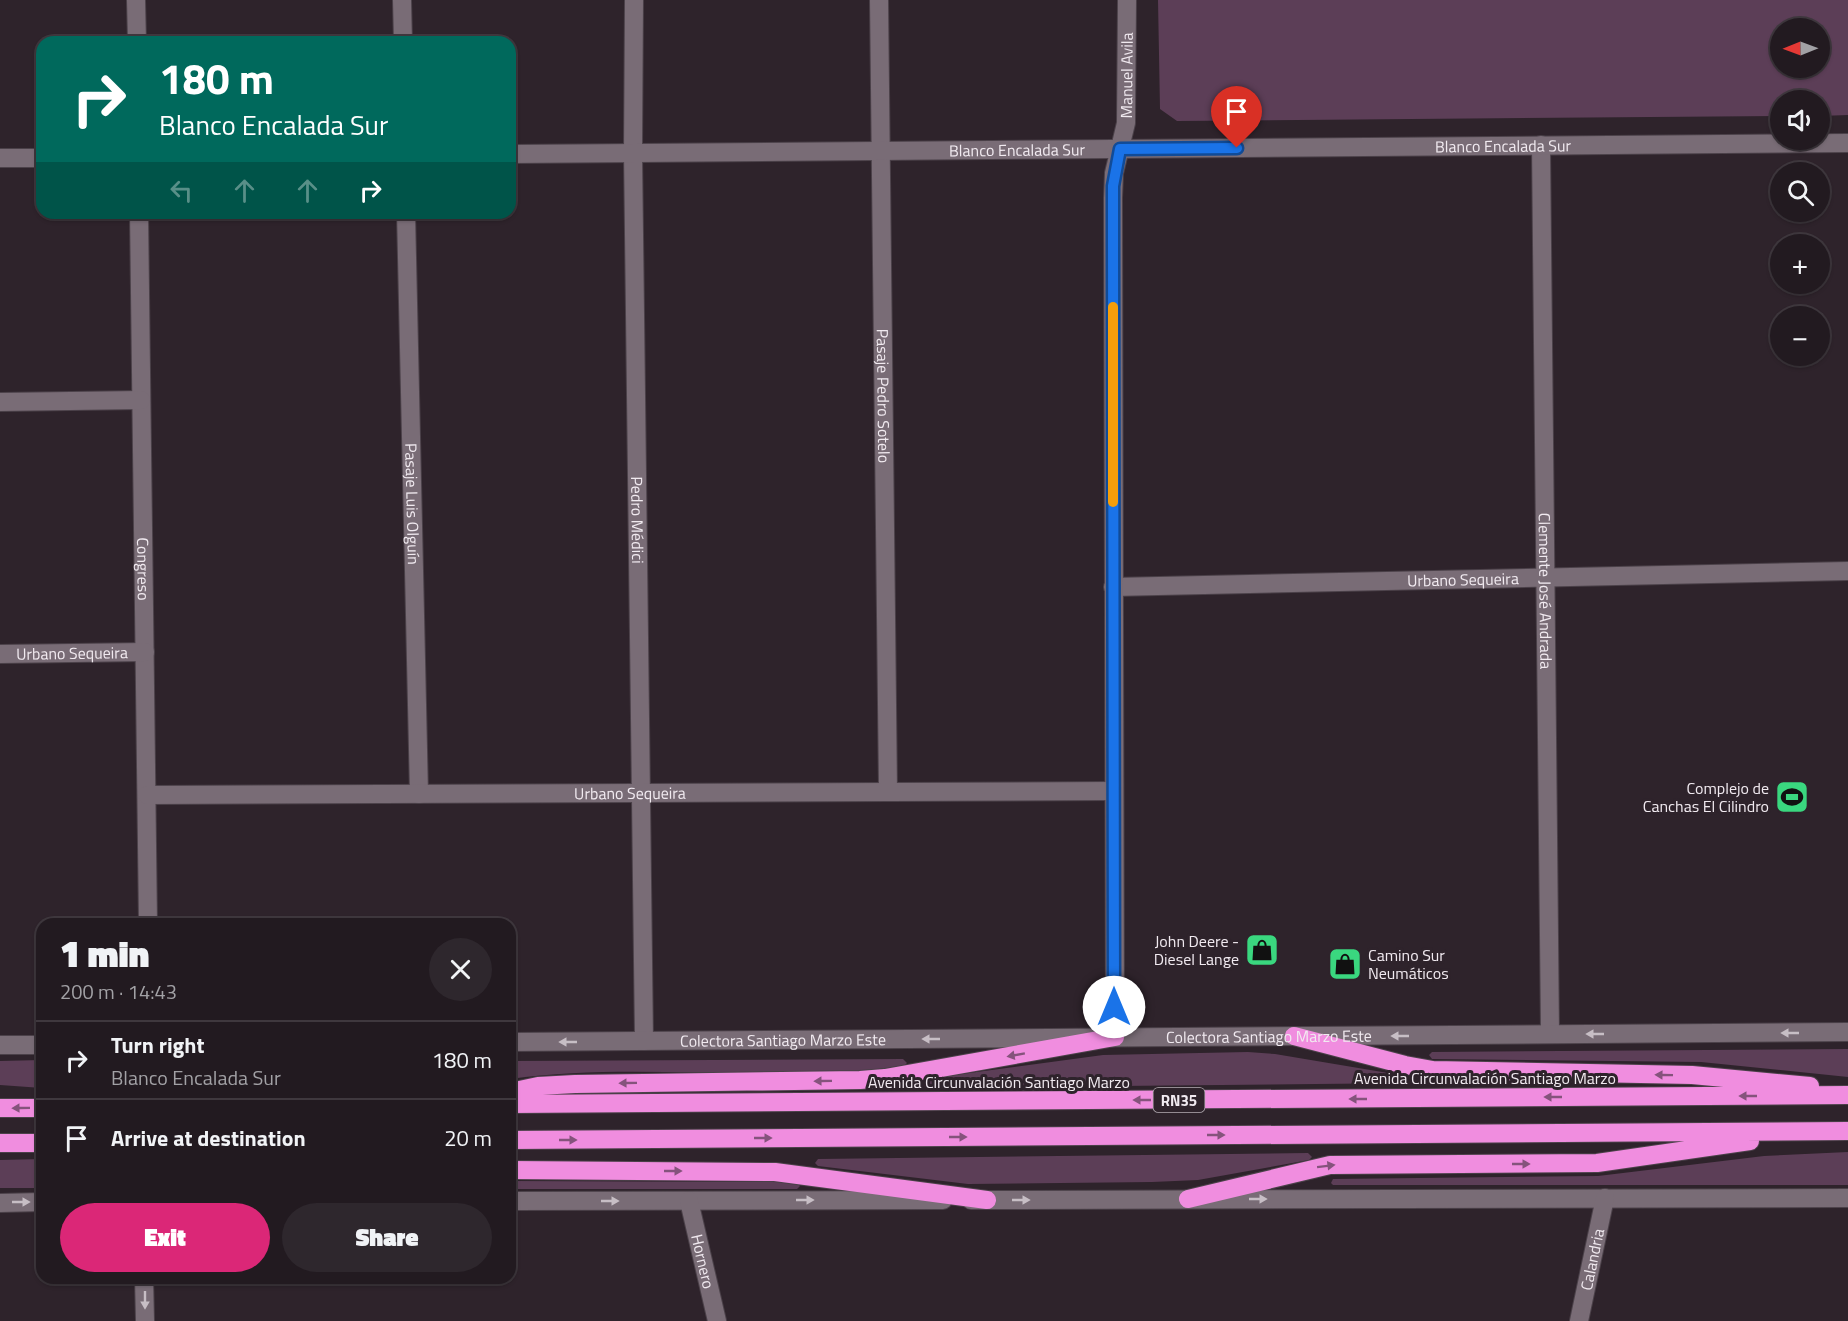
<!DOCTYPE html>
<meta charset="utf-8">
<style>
body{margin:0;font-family:"Titillium Web",sans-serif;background:#2e272d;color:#f1f3f6;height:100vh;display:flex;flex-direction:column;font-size:22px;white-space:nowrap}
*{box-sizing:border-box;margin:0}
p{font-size:20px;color:#a2a1a5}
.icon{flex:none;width:33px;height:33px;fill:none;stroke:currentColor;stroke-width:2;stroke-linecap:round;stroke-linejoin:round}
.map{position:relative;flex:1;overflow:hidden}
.sheet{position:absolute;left:36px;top:918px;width:480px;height:366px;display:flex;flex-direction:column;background:#221a20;border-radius:18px;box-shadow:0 2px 4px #0004,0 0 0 2px #3f383e}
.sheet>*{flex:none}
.hud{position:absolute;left:36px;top:36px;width:480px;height:183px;border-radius:18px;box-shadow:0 2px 4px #0004,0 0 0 2px #3f383e;background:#00695c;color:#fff;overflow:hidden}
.needle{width:39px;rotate:269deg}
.tools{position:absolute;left:1770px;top:18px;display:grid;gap:12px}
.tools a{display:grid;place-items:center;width:60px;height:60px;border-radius:50%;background:#221a20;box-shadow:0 2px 4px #0004,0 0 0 2px #3f383e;font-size:30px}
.pin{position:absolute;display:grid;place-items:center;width:51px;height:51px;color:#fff;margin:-62px -26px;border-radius:50% 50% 50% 0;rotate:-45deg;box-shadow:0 0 6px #0007}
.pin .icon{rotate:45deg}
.me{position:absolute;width:66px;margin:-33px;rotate:0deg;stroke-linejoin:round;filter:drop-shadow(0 0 4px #0008)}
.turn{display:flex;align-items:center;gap:21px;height:126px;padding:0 24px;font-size:27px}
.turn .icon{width:78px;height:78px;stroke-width:2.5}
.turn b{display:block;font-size:42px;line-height:51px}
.lanes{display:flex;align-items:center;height:57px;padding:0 24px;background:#0003;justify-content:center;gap:30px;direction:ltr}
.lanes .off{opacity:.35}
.round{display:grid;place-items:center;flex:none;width:63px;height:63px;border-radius:32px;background:#2e272d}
.overview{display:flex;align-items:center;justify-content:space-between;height:102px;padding:0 24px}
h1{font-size:36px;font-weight:800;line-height:45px}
.cta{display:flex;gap:12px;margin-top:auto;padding:12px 24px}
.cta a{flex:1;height:69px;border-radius:36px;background:#db2777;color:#fff;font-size:24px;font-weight:800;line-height:69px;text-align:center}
.cta a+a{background:#2e272d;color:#f1f3f6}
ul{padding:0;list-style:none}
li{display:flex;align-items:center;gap:18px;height:78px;padding:0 24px;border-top:2px solid #3f383e}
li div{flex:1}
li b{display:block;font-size:22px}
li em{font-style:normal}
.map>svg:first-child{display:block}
</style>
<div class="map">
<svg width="1848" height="1321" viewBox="0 0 1848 1321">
<rect width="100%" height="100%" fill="#2e232b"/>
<path fill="#5c3e57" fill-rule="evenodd" d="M1158,0H1848V115L1820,116V100H1780V116L1177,121L1160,109ZM1820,28V68H1780V28Z
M1848,1049V1077L1701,1062L1432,1059L1429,1055L1432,1052Z
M1248,1052L1275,1054L1412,1077L1414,1082L1411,1083L909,1088L906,1084L909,1081L1103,1055Z
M903,1059L907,1063L904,1066C773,1085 640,1061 510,1079V1061Z
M42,1060V1088L0,1085V1061Z
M1848,1152V1185H1333L1331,1183L1333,1179L1598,1176L1764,1156Z
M1308,1153L1312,1157L1309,1160L1198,1180L1152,1182L968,1184L818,1166L815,1163L818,1159Z
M42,1159V1188H0V1160Z
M510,1181L797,1182L800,1186L797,1189H510Z"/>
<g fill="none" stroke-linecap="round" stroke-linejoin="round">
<defs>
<g id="minor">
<path d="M136,0L137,42"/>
<path d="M402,0L403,42"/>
<path id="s1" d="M634,0L633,153L644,1041"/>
<path id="s2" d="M879,0L888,792"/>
<path id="s3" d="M1541,145L1550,1034"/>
<path id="s4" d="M510,154L1848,143"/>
<path d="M0,158H42"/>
<path id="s5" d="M139,213L148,924"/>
<path id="s6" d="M406,213L419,794"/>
<path d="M0,402L141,400"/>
<path id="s7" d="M1113,587L1848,571"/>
<path id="s8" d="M0,654L145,652"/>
<path id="s9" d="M147,795L1114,791"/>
<path id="s10" d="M1115,1037L1113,198L1114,173L1126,123L1127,0"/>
<path id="s11" d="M510,1042L1848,1032"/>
<path d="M0,1045H42"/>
<path d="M971,1200L1848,1198"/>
<path d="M510,1201L943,1200"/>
<path id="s12" d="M689,1201L717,1321"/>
<path d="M0,1203L42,1202"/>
<path d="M144,1278L145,1321"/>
<path id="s13" d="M1579,1321L1605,1198"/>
</g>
<path id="highway" d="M1294,1036L1405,1065L1433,1070L1692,1075L1810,1086
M510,1092L538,1086L575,1084L860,1080L885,1078L1115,1037
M510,1104L1848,1095
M0,1108H42
M510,1140L1848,1131
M0,1143H42
M510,1170L775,1172L987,1200
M1188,1199L1330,1165L1597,1163L1750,1141"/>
</defs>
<use href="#minor" stroke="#4b4149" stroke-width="20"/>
<use href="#highway" stroke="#4b4149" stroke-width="20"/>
<use href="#minor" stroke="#796c76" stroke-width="18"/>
<use href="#highway" stroke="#f08ddf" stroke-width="18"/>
</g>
<defs><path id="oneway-solid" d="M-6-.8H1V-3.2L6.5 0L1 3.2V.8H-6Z" transform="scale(1.5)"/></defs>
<g fill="#c7bec5">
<use href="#oneway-solid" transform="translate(1790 1033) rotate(180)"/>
<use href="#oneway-solid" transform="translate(1595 1034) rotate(180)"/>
<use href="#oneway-solid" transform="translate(1400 1036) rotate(180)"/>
<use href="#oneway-solid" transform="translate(931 1039) rotate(180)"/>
<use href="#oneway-solid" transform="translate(568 1042) rotate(180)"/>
<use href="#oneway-solid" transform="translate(1258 1199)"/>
<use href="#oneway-solid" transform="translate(805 1200)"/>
<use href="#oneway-solid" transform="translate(1021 1200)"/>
<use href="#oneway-solid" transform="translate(610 1201)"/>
<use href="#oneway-solid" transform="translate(21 1202)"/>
<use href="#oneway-solid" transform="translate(145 1300) rotate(90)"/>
</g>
<g fill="#85537c">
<use href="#oneway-solid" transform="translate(1016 1055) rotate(170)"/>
<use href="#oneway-solid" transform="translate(1664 1075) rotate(-179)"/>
<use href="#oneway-solid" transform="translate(823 1081) rotate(179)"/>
<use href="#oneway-solid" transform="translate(628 1083) rotate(179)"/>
<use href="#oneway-solid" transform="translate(1748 1096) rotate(180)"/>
<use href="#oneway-solid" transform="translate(1553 1097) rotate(180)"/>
<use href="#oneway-solid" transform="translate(1358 1099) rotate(180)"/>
<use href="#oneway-solid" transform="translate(1142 1100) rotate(180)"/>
<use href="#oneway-solid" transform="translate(21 1108) rotate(179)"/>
<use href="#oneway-solid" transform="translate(1216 1135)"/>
<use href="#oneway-solid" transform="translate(958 1137)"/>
<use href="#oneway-solid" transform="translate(763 1138)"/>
<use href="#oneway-solid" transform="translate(568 1140)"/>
<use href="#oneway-solid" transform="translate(1521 1164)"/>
<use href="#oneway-solid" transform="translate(1326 1166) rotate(-7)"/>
<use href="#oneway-solid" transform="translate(673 1171)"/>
</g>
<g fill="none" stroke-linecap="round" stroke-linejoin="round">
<defs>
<path id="route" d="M1114,1007L1113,244V186L1120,149L1237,148"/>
</defs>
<use href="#route" stroke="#114b97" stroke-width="15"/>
<use href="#route" stroke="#1a73e8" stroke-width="10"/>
<path stroke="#f59e0b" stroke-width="10" d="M1113,307V502"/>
</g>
<defs>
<symbol id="stadium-square" viewBox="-11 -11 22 22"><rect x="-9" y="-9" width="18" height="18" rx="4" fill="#3ad77f" stroke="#2e232b"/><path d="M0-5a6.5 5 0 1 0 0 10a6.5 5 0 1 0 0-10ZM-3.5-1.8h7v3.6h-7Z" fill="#111"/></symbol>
<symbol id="shop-square" viewBox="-11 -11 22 22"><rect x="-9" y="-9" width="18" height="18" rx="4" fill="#3ad77f" stroke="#2e232b"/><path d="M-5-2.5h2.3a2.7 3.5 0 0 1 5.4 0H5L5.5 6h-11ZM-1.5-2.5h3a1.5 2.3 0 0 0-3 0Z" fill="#111"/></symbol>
</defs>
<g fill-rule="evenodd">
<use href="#stadium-square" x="1773" y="778" width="38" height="38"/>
<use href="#shop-square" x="1243" y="931" width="38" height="38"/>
<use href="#shop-square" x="1326" y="945" width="38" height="38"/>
</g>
<g text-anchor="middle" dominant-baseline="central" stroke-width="6" stroke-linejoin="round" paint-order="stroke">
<rect fill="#2e232b" stroke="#b6aeb5" stroke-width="1.5" x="1153.5" y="1088" width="51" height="24" rx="4.5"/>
<g font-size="15" font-weight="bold" fill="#f1eaf0">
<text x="1179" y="1100">RN35</text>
</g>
<g font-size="16" fill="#f1eaf0" stroke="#2e232b">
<text stroke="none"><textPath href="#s10" startOffset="963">Manuel Avila</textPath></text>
<text stroke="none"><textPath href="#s4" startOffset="993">Blanco Encalada Sur</textPath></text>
<text stroke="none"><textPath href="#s4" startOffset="507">Blanco Encalada Sur</textPath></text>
<text stroke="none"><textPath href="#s2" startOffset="396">Pasaje Pedro Sotelo</textPath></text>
<text stroke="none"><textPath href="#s6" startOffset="291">Pasaje Luis Olguín</textPath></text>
<text stroke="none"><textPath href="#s1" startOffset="520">Pedro Médici</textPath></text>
<text stroke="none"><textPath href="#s5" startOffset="356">Congreso</textPath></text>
<text stroke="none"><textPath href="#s7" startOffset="350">Urbano Sequeira</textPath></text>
<text stroke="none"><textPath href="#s3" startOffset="446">Clemente José Andrada</textPath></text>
<text stroke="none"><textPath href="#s8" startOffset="72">Urbano Sequeira</textPath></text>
<text stroke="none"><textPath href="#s9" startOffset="483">Urbano Sequeira</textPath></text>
<text stroke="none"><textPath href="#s11" startOffset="759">Colectora Santiago Marzo Este</textPath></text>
<text stroke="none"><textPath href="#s11" startOffset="273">Colectora Santiago Marzo Este</textPath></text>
<text x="1485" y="1078">Avenida Circunvalación Santiago Marzo</text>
<text x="999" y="1082">Avenida Circunvalación Santiago Marzo</text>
<text stroke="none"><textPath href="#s13" startOffset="63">Calandria</textPath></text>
<text stroke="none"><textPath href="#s12" startOffset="62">Hornero</textPath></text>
</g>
<g font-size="16" fill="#f1eaf0" stroke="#2e232b" text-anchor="end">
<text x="1769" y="788">Complejo de<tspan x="1769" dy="18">Canchas El Cilindro</tspan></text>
<text x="1239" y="941">John Deere -<tspan x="1239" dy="18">Diesel Lange</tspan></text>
<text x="1368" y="955" text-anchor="start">Camino Sur<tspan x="1368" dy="18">Neumáticos</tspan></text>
</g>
</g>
</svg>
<div class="tools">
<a><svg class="needle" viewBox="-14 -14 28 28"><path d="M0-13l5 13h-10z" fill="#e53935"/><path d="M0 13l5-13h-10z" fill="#a2a1a5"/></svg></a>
<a><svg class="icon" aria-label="sound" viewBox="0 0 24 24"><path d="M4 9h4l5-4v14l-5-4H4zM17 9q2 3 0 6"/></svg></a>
<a><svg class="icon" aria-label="search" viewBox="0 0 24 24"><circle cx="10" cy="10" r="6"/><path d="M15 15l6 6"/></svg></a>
<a>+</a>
<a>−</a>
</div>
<div class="pin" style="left:1237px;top:148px;background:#d93025"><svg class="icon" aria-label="arrive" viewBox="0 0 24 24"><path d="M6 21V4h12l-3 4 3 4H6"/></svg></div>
<svg class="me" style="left:1114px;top:1007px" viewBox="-20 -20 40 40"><circle r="19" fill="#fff"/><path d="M0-13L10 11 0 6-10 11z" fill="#1a73e8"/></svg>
<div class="hud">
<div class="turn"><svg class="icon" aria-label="right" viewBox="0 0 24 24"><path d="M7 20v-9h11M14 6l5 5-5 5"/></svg><div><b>180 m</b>Blanco Encalada Sur</div></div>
<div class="lanes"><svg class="icon off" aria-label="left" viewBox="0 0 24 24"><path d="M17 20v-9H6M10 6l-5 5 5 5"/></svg><svg class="icon off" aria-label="ahead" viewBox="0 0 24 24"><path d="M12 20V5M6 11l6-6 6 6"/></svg><svg class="icon off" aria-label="ahead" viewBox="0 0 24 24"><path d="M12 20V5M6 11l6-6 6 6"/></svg><svg class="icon" aria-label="right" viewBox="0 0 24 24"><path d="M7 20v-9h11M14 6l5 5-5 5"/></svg></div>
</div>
<section class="sheet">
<div class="overview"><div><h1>1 min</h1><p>200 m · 14:43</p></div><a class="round"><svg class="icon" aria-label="close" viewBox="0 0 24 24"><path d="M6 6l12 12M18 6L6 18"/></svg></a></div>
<ul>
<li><svg class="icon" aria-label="right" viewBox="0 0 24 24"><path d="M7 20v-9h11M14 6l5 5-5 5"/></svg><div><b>Turn right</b><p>Blanco Encalada Sur</p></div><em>180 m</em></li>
<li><svg class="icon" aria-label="arrive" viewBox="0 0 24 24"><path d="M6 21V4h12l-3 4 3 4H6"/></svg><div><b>Arrive at destination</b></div><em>20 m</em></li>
</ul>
<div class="cta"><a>Exit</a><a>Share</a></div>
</section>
</div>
